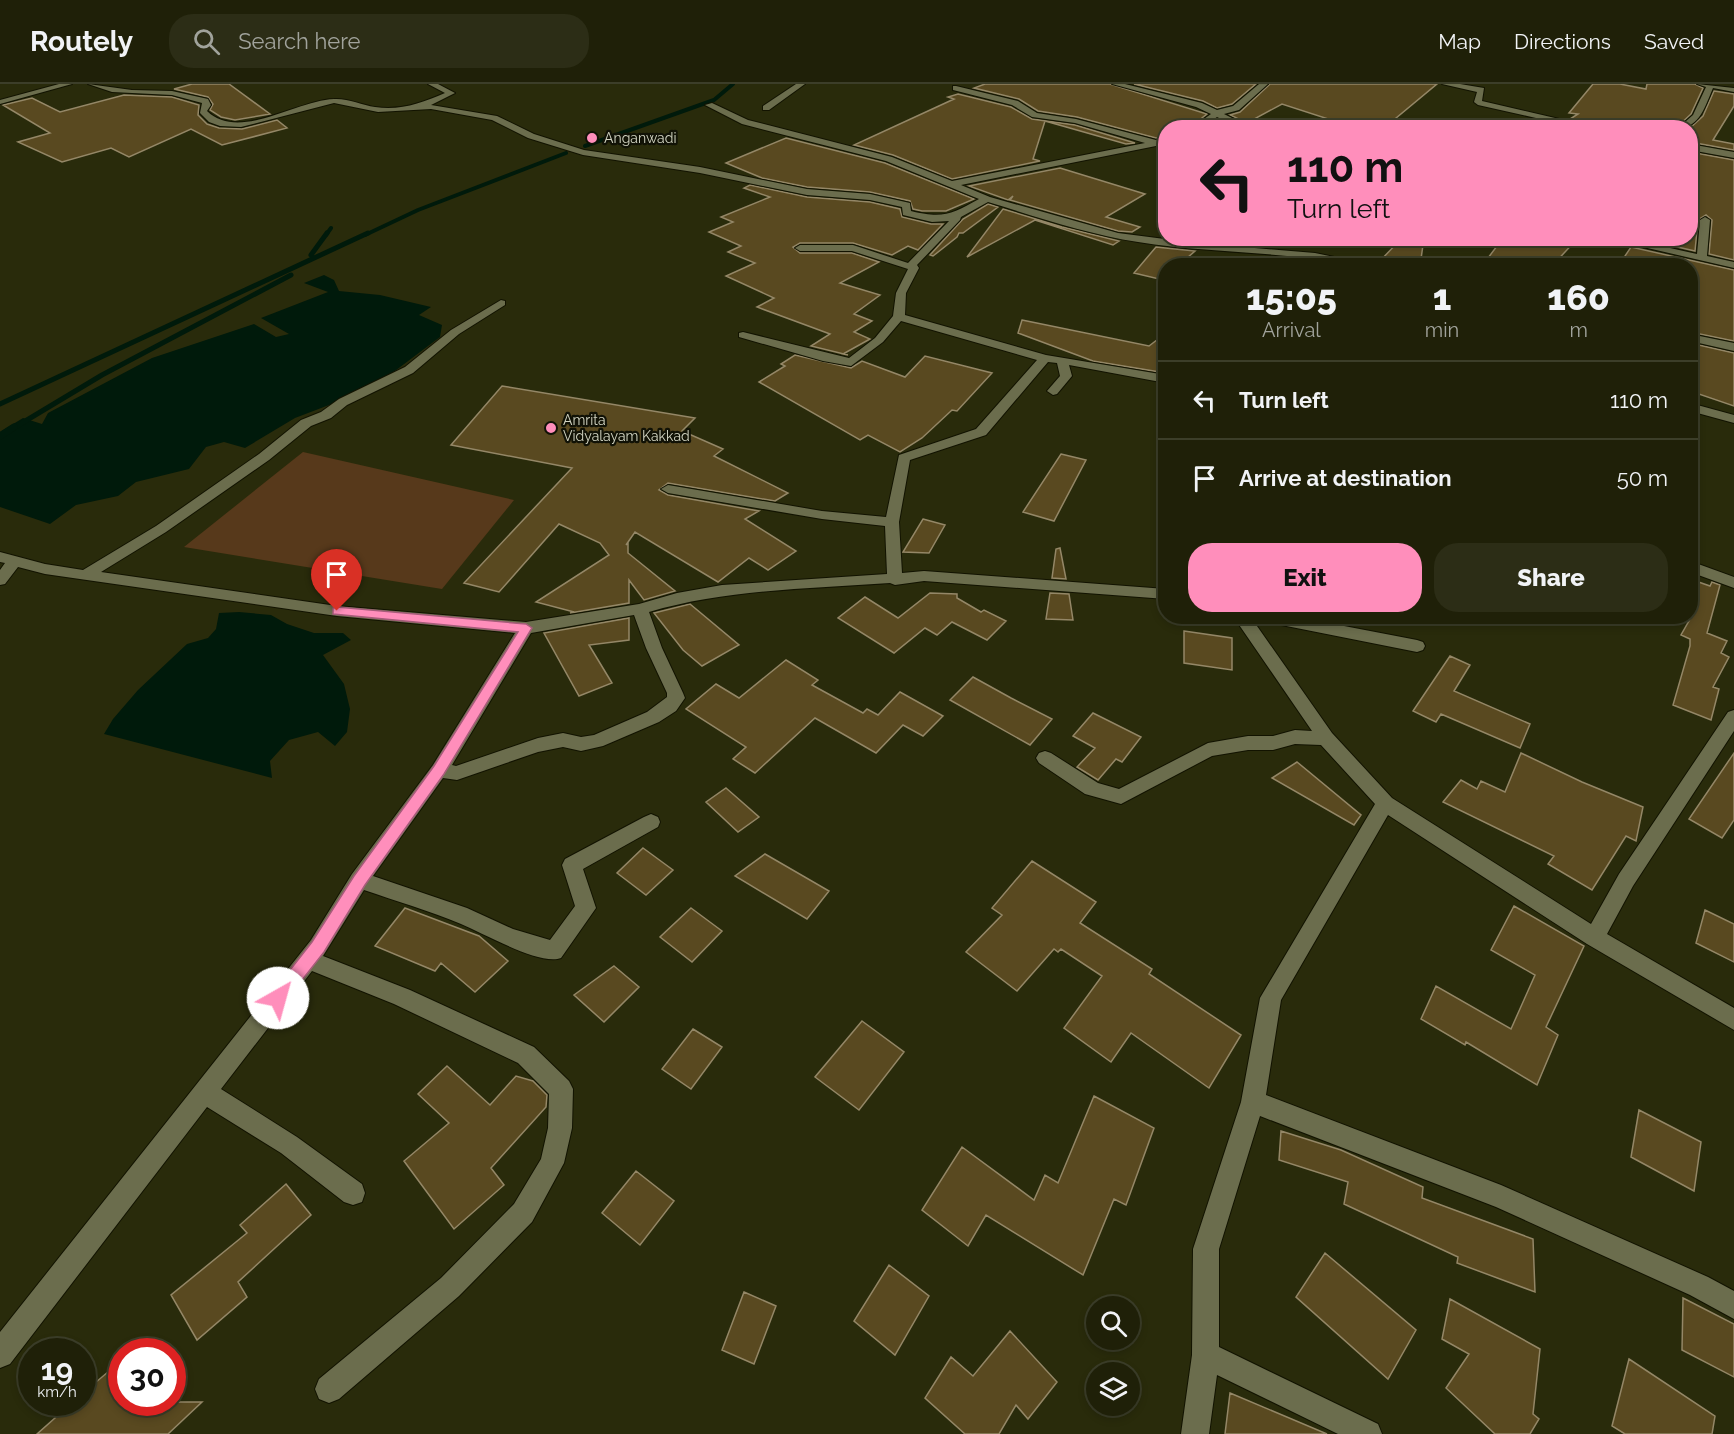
<!DOCTYPE html>
<style>
body{margin:0;font-family:Raleway,sans-serif;background:#2c2d16;color:#f1f3f6;height:100vh;display:flex;flex-direction:column;font-size:22px;white-space:nowrap}
*{box-sizing:border-box;margin:0}
p{font-size:20px;color:#a1a39c}
.icon{flex:none;width:33px;height:33px;fill:none;stroke:currentColor;stroke-width:2;stroke-linecap:round;stroke-linejoin:round}
.map{position:relative;flex:1;overflow:hidden}
.details{position:absolute;left:1158px;top:174px;width:540px;height:366px;display:flex;flex-direction:column;background:#1f2008;border-radius:24px;box-shadow:0 3px 9px #0003,0 0 0 2px #3c3e29}
.details>*{flex:none}
.banner{position:absolute;left:1158px;top:36px;width:540px;height:126px;border-radius:24px;box-shadow:0 3px 9px #0003,0 0 0 2px #3c3e29;background:#ff8ebb;color:#111;overflow:hidden}
.tools{position:absolute;left:1086px;top:1212px;display:grid;gap:12px}
.tools a{display:grid;place-items:center;width:54px;height:54px;border-radius:50%;background:#1f2008;box-shadow:0 3px 9px #0003,0 0 0 2px #3c3e29;font-size:30px}
.speed{position:absolute;left:18px;top:1254px;display:flex;gap:12px;font-size:30px;font-weight:700;text-align:center}
.speed>*{display:grid;place-content:center;width:78px;height:78px;border-radius:50%;background:#1f2008;box-shadow:0 3px 9px #0003,0 0 0 2px #3c3e29;line-height:1}
.speed small{font-size:15px;font-weight:400}
.speed .limit{border:9px solid #d22;background:#fff;color:#111}
.pin{position:absolute;display:grid;place-items:center;width:51px;height:51px;color:#fff;margin:-62px -26px;border-radius:50% 50% 50% 0;rotate:-45deg;box-shadow:0 0 6px #0007}
.pin .icon{rotate:45deg}
.me{position:absolute;width:66px;margin:-33px;rotate:38deg;stroke-linejoin:round;filter:drop-shadow(0 0 4px #0008)}
.turn{display:flex;align-items:center;gap:21px;height:126px;padding:0 30px;font-size:27px}
.turn .icon{width:78px;height:78px;stroke-width:2.5}
.turn b{display:block;font-size:42px;line-height:51px}
.eta{display:flex;justify-content:space-evenly;align-items:center;height:102px;text-align:center}
.eta b{font-size:36px;font-weight:800;line-height:42px}
.cta{display:flex;gap:12px;margin-top:auto;padding:12px 30px}
.cta a{flex:1;height:69px;border-radius:24px;background:#ff8ebb;color:#111;font-size:24px;font-weight:800;line-height:69px;text-align:center}
.cta a+a{background:#2c2d16;color:#f1f3f6}
ul{padding:0;list-style:none}
li{display:flex;align-items:center;gap:18px;height:78px;padding:0 30px;border-top:2px solid #3c3e29}
li div{flex:1}
li b{display:block;font-size:22px}
li em{font-style:normal}
header{display:flex;align-items:center;gap:36px;box-sizing:border-box;height:84px;padding:0 30px;background:#1f2008;border-bottom:2px solid #3c3e29}
header strong{font-size:28px}
nav{display:flex;gap:33px;margin-inline-start:auto;font-size:21px}
.search{width:420px;height:54px;background:#2c2d16;display:flex;align-items:center;gap:15px;box-sizing:border-box;padding:0 21px;border-radius:24px;color:#a1a39c;font-size:22px}
.map>svg:first-child{display:block}
</style>
<header>
<strong>Routely</strong>
<div class="search"><svg class="icon" aria-label="search" viewBox="0 0 24 24"><circle cx="10" cy="10" r="6"/><path d="M15 15l6 6"/></svg>Search here</div>
<nav><a>Map</a><a>Directions</a><a>Saved</a></nav>
</header>
<div class="map">
<svg width="1734" height="1350" viewBox="0 0 1734 1350">
<rect width="100%" height="100%" fill="#292b0b"/>
<path fill="#57391b" d="M303,368L514,416L442,505L184,463Z"/>
<path fill="#001a0b" d="M324,191L334,196L339,207L380,211L431,223L419,231L442,241L440,253L371,305L295,334L245,364L224,358L206,363L189,385L136,398L118,412L76,421L50,440L0,423V348L23,334L42,340L48,329L152,274L254,240L276,253L289,250L261,234L328,208L304,199Z
M239,528L271,531L287,540L314,549H343L351,556L323,571L344,600L350,625L347,648L335,662L318,648L289,656L270,677L272,694L104,650L113,635L138,606L187,560L208,554L216,545L219,529Z"/>
<g fill="none" stroke-linecap="round" stroke-linejoin="round">
<path stroke="#001a0b" stroke-width="4" d="M585,62L714,16L733,0
M326,151L331,144
M365,151L418,126L566,69"/>
<path stroke="#001a0b" stroke-width="5" d="M311,171L327,149
M0,320L368,149
M12,345L102,291L291,191"/>
<path stroke="#001a0b" stroke-width="7" d="M0,352L14,343"/>
</g>
<path fill="#594920" stroke="#948767" stroke-width="1.5" d="M192,0H229L270,30L235,36L221,33L210,26L213,20L208,13L174,5Z
M985,0H1110L1207,30L1189,44H1166V53L1156,54L1077,33L1038,27L1019,15L974,4Z
M1134,0H1256L1232,20L1217,24L1203,17Z
M1270,0H1437L1384,44H1356L1282,20L1247,39L1230,31L1240,28Z
M1593,0H1620L1646,5L1647,0H1695L1703,4L1691,30L1676,44H1600L1570,35L1578,30L1569,29Z
M1714,7L1734,10V22L1713,56L1734,60V66L1690,58V44L1703,32Z
M958,10L1011,23L1032,35L1075,41L1135,59L1126,60L1045,37L1033,75L1040,77L952,95L893,71L854,61L954,15L948,13Z
M124,11L172,13L199,21L198,31L207,40L219,44L242,45L277,36L287,44L222,61L191,45L129,73L111,64L62,78L18,58L50,49L3,21L32,14L60,28Z
M786,54L885,79L974,115L946,127H922L913,125L910,117L870,108L807,103L762,94L726,79Z
M1690,68L1734,76V176L1709,170L1712,136L1706,131L1698,136L1695,167L1638,154H1690Z
M1060,84L1145,110L1106,133L1140,143L1132,148L1118,147L1010,116L1013,112L1008,116L969,102Z
M750,101L807,113L870,118L900,125L902,133L931,140H943L918,166L908,162L892,171L853,159H800L793,163L800,169H852L879,178L840,199L880,211L854,230L872,237L854,248L870,255L843,270L848,271L811,262L830,250L757,223L774,214L726,192L755,179L728,168L741,162L709,148L733,138L721,133L770,113L744,104Z
M988,120L998,123L963,149H959L957,153L933,172L930,171L963,135Z
M1003,125L1062,143L1119,157L1113,161L1035,136L967,173Z
M1402,154H1424L1420,182H1380L1377,180Z
M1503,154H1578L1552,182H1482Z
M1156,163L1175,165L1195,167L1178,182H1166V187L1159,195L1134,189Z
M1631,163L1734,186V257L1690,248V182H1647L1623,175Z
M1022,236L1149,262L1166,249V289L1093,277L1018,249Z
M1690,259L1734,269V322L1690,307Z
M795,271L851,284L862,277L905,293L925,272L992,289L957,327L952,326L922,354L900,368L868,351L860,356L759,298L785,282L781,280Z
M502,302L695,334L682,347L723,365L714,372L788,409L775,417L668,399L659,406L668,411L759,427L745,435L796,467L768,486L749,474L718,498L635,448L626,461L628,459V469L675,507L644,516L629,496V519L570,529L574,528L536,518L609,471L600,459L559,440L499,508L464,499L572,384L451,361Z
M1061,370L1086,376L1054,437L1023,428Z
M923,435L945,441L929,469L903,468Z
M1060,464L1066,495L1052,494L1056,465Z
M1690,495L1710,502L1712,498L1720,501L1707,549L1727,557L1721,569L1729,573L1713,603L1719,605L1711,636L1673,621L1690,562V555L1681,551L1690,535Z
M930,509L957,510V514L981,528L984,526L1006,537L987,556L952,538L937,551L925,544L894,569L838,534L865,513L898,534Z
M1050,509L1069,510L1073,536L1046,535Z
M690,520L739,561L702,582L683,566L654,529Z
M629,534V556L589,561L612,599L579,612L544,549Z
M1184,547L1232,554V586L1184,579Z
M1450,572L1470,581L1454,607L1530,640L1520,664L1441,630L1436,638L1413,627Z
M786,576L818,596L812,601L863,629L867,625L878,631L900,608L943,632L923,652L903,641L876,669L815,634L755,689L733,675L746,663L686,625L716,600L739,614Z
M973,593L1011,614L1052,635L1030,661L950,616Z
M1093,629L1141,653L1122,678L1116,675L1098,696L1077,683L1095,664L1073,652Z
M1521,669L1582,698L1643,723L1636,757L1626,752L1592,806L1548,780L1554,772L1443,718L1461,696L1477,705L1481,697L1505,708Z
M1734,669V736L1722,754L1689,735Z
M1297,678L1361,731L1354,741L1272,694Z
M726,704L759,733L738,748L706,718Z
M643,764L673,786L646,811L617,789Z
M765,770L829,807L807,835L735,792Z
M1032,777L1096,818L1080,839L1152,885L1149,890L1241,951L1209,1004L1131,949L1111,978L1064,944L1102,892L1061,865L1058,868L1054,865L1017,907L966,868L1002,831L992,824Z
M1514,822L1584,862L1546,943L1558,951L1537,1001L1466,958L1465,961L1421,935L1436,902L1511,945L1535,891L1491,866Z
M405,824L479,852L508,877L475,908L441,879L435,887L375,862Z
M691,824L722,847L692,878L660,853Z
M1705,826L1734,840V878L1696,859Z
M614,882L639,903L604,938L574,911Z
M862,937L904,968L859,1026L815,993Z
M693,945L722,963L691,1005L662,985Z
M447,982L490,1021L516,992L533,997L547,1011L546,1023L491,1084L504,1101L454,1145L404,1077L449,1039L418,1010Z
M1094,1012L1154,1044L1126,1121L1114,1115L1083,1191L986,1131L968,1162L922,1126L962,1063L1034,1116L1045,1091L1058,1099Z
M1639,1026L1701,1058L1694,1107L1631,1073Z
M1281,1047L1341,1066L1423,1103L1422,1114L1533,1155L1535,1208L1457,1179L1458,1173L1344,1120L1348,1098L1279,1076Z
M636,1087L674,1117L640,1161L602,1129Z
M286,1100L311,1131L238,1198L247,1213L197,1256L171,1211L247,1149L240,1141Z
M1325,1169L1416,1246L1388,1295L1296,1213Z
M889,1181L929,1212L895,1271L854,1237Z
M744,1208L776,1222L754,1280L722,1266Z
M1683,1214L1734,1240V1293L1682,1266Z
M1450,1215L1540,1265L1533,1330L1539,1335L1530,1350H1495L1446,1304L1469,1270L1442,1255Z
M1010,1247L1057,1298L1028,1335L1016,1321L999,1350H965L925,1314L951,1273L973,1292Z
M1629,1275L1715,1332L1712,1350H1625L1612,1342Z
M122,1276V1318H202L168,1350H37L73,1318H82V1310Z
M1230,1309L1327,1350H1225Z"/>
<g fill="none" stroke-linecap="round" stroke-linejoin="round">
<defs>
<path id="minor" d="M59,0H72L0,20V16Z
M88,0L132,6L172,7L208,15L211,21L207,27C239,58 297,16 334,15C347,14 362,21 375,23C400,27 422,19 445,9L428,0H438L455,9L431,21L497,32L534,50L584,66L700,83L807,105L870,110L910,119L911,127C943,135 952,130 979,115L886,77L742,40L705,21L712,19L748,36L892,73L952,97L1145,59L1075,39L1032,33L1012,21L953,6V2H956L1018,17L1037,29L1076,35L1156,56L1166,55V60L961,101L990,113L1118,149L1196,159L1315,169L1378,182C1348,182 1318,175 1287,172C1237,167 1187,166 1138,158C1087,150 1037,133 988,118L961,133L960,136L917,181L919,184L906,209L905,231L1046,271L1166,291V299L1069,281L1072,292L1057,310L1053,311L1047,307L1060,292L1057,279L1048,278L986,351L910,376L899,438L902,489L924,487L1166,505V515L924,497L895,501L890,499C809,505 726,505 649,528L662,564L683,609L685,614L676,627L659,638L603,662L581,667L563,663L538,668L457,696L443,694L373,792L467,824L513,845L550,856L575,822L562,781L565,775L644,733L651,730L658,733L660,738L658,743L583,785L596,824L561,874C540,882 483,849 461,840C430,827 396,817 364,806L323,872L410,906L534,963L569,997L573,1005L572,1044L564,1079L532,1138L459,1212L339,1315L329,1319L319,1315L315,1305L319,1295L441,1194L514,1120L541,1075L548,1044L549,1010L518,979L394,920L312,887L221,1005L297,1053L362,1100L365,1109L362,1118L353,1121L344,1118L281,1069L207,1023L10,1280L0,1284V1248L311,856L352,790L433,681L515,549L337,532L45,490L18,483L5,500L0,501V486L5,479L0,478V468L45,480L83,486L156,442L259,370L301,336L321,328L339,315L405,283L451,246L501,216L505,217V221L459,250L413,289L347,321L331,334L311,342L269,376L166,448L101,488L337,522L526,538L639,520L677,509L722,501L887,490L885,442L822,435L668,409L661,405L668,401L822,427L886,433L899,371L976,345L1037,276L901,237L883,258L851,282L823,277L739,253V249L743,248L849,274L875,254L893,232L896,209L908,185L852,167H800L795,164L800,161H853L908,179L949,137L932,138L903,131L902,123L870,116L807,111L700,89L583,71L528,54L492,36L431,25L378,28L334,19L241,43L220,42L209,38L200,29L202,19L172,11L112,8ZM634,531L646,564L667,609V613L647,628L594,651L581,653L563,649L538,654L456,682L452,681L531,549Z
M796,0H805L769,26H763V22Z
M1112,0H1125L1202,19L1217,26L1233,22L1259,0H1268L1239,26L1224,30L1252,44H1240L1217,33L1201,44H1191L1211,30L1196,23Z
M1442,0H1460L1484,4L1482,17L1598,44H1580L1478,21L1474,18L1477,8Z
M1697,0L1734,4V8L1713,4C1705,22 1700,44 1678,44L1693,31L1706,3Z
M1690,60L1734,68V74L1690,66Z
M1705,133L1710,136L1707,172L1734,178V184L1604,154H1625L1697,170L1700,136Z
M1690,250L1734,259V267L1690,257Z
M1690,319L1734,331V339L1690,327Z
M1690,477L1734,493V504L1690,488Z
M1233,532H1250L1332,649L1392,714L1591,840L1619,790L1728,628L1734,626V647L1633,802L1607,850L1734,924V946L1587,860L1388,731L1281,916L1266,1011L1501,1101L1708,1193L1734,1207V1235L1690,1211L1496,1123L1260,1032L1219,1165V1263L1378,1340L1382,1350H1338L1217,1291L1209,1350H1181L1192,1271L1193,1165L1241,1018L1260,914L1375,720L1321,661L1295,660L1273,666H1248L1212,672L1121,720L1085,710L1039,679L1036,674L1039,669L1045,667L1051,669L1098,699L1119,705L1208,659L1248,652H1273L1295,646L1312,647Z
M1253,532H1292L1417,556L1423,558L1425,562L1423,566L1417,568L1261,537Z"/>
</defs>
<use href="#minor" stroke="#121300" stroke-width="2"/>
<use href="#minor" fill="#6b6d4d" fill-rule="evenodd"/>
</g>
<path fill="#ff8ebb" stroke="#a65c7a" stroke-width="1.5" d="M337,523L526,540L532,544L444,690L365,801L324,868L284,919L278,922L272,919L270,914L272,909L312,858L354,792L434,682L518,548L333,530V524Z"/>
<g fill="#ff8ebb" stroke="#111206" stroke-width="2">
<circle cx="592" cy="54" r="6"/>
<circle cx="551" cy="344" r="6"/>
</g>
<g text-anchor="middle" dominant-baseline="central" stroke-width="4.5" stroke-linejoin="round" paint-order="stroke">
<g font-size="14" fill="#d2d4c2" stroke="#111206" text-anchor="start">
<text x="604" y="54">Anganwadi</text>
<text x="563" y="336">Amrita<tspan x="563" dy="16">Vidyalayam Kakkad</tspan></text>
</g>
</g>
</svg>
<div class="tools">
<a><svg class="icon" aria-label="search" viewBox="0 0 24 24"><circle cx="10" cy="10" r="6"/><path d="M15 15l6 6"/></svg></a>
<a><svg class="icon" aria-label="layers" viewBox="0 0 24 24"><path d="M12 4l9 5-9 5-9-5zM3 14l9 5 9-5"/></svg></a>
</div>
<div class="speed"><div>19<small>km/h</small></div><div class="limit">30</div></div>
<div class="pin" style="left:337px;top:527px;background:#d93025"><svg class="icon" aria-label="arrive" viewBox="0 0 24 24"><path d="M6 21V4h12l-3 4 3 4H6"/></svg></div>
<svg class="me" style="left:278px;top:914px" viewBox="-20 -20 40 40"><circle r="19" fill="#fff"/><path d="M0-13L10 11 0 6-10 11z" fill="#ff8ebb"/></svg>
<div class="banner">
<div class="turn"><svg class="icon" aria-label="left" viewBox="0 0 24 24"><path d="M17 20v-9H6M10 6l-5 5 5 5"/></svg><div><b>110 m</b>Turn left</div></div>
</div>
<section class="details">
<div class="eta">
<div><b>15:05</b><p>Arrival</p></div>
<div><b>1</b><p>min</p></div>
<div><b>160</b><p>m</p></div>
</div>
<ul>
<li><svg class="icon" aria-label="left" viewBox="0 0 24 24"><path d="M17 20v-9H6M10 6l-5 5 5 5"/></svg><div><b>Turn left</b></div><em>110 m</em></li>
<li><svg class="icon" aria-label="arrive" viewBox="0 0 24 24"><path d="M6 21V4h12l-3 4 3 4H6"/></svg><div><b>Arrive at destination</b></div><em>50 m</em></li>
</ul>
<div class="cta"><a>Exit</a><a>Share</a></div>
</section>
</div>
